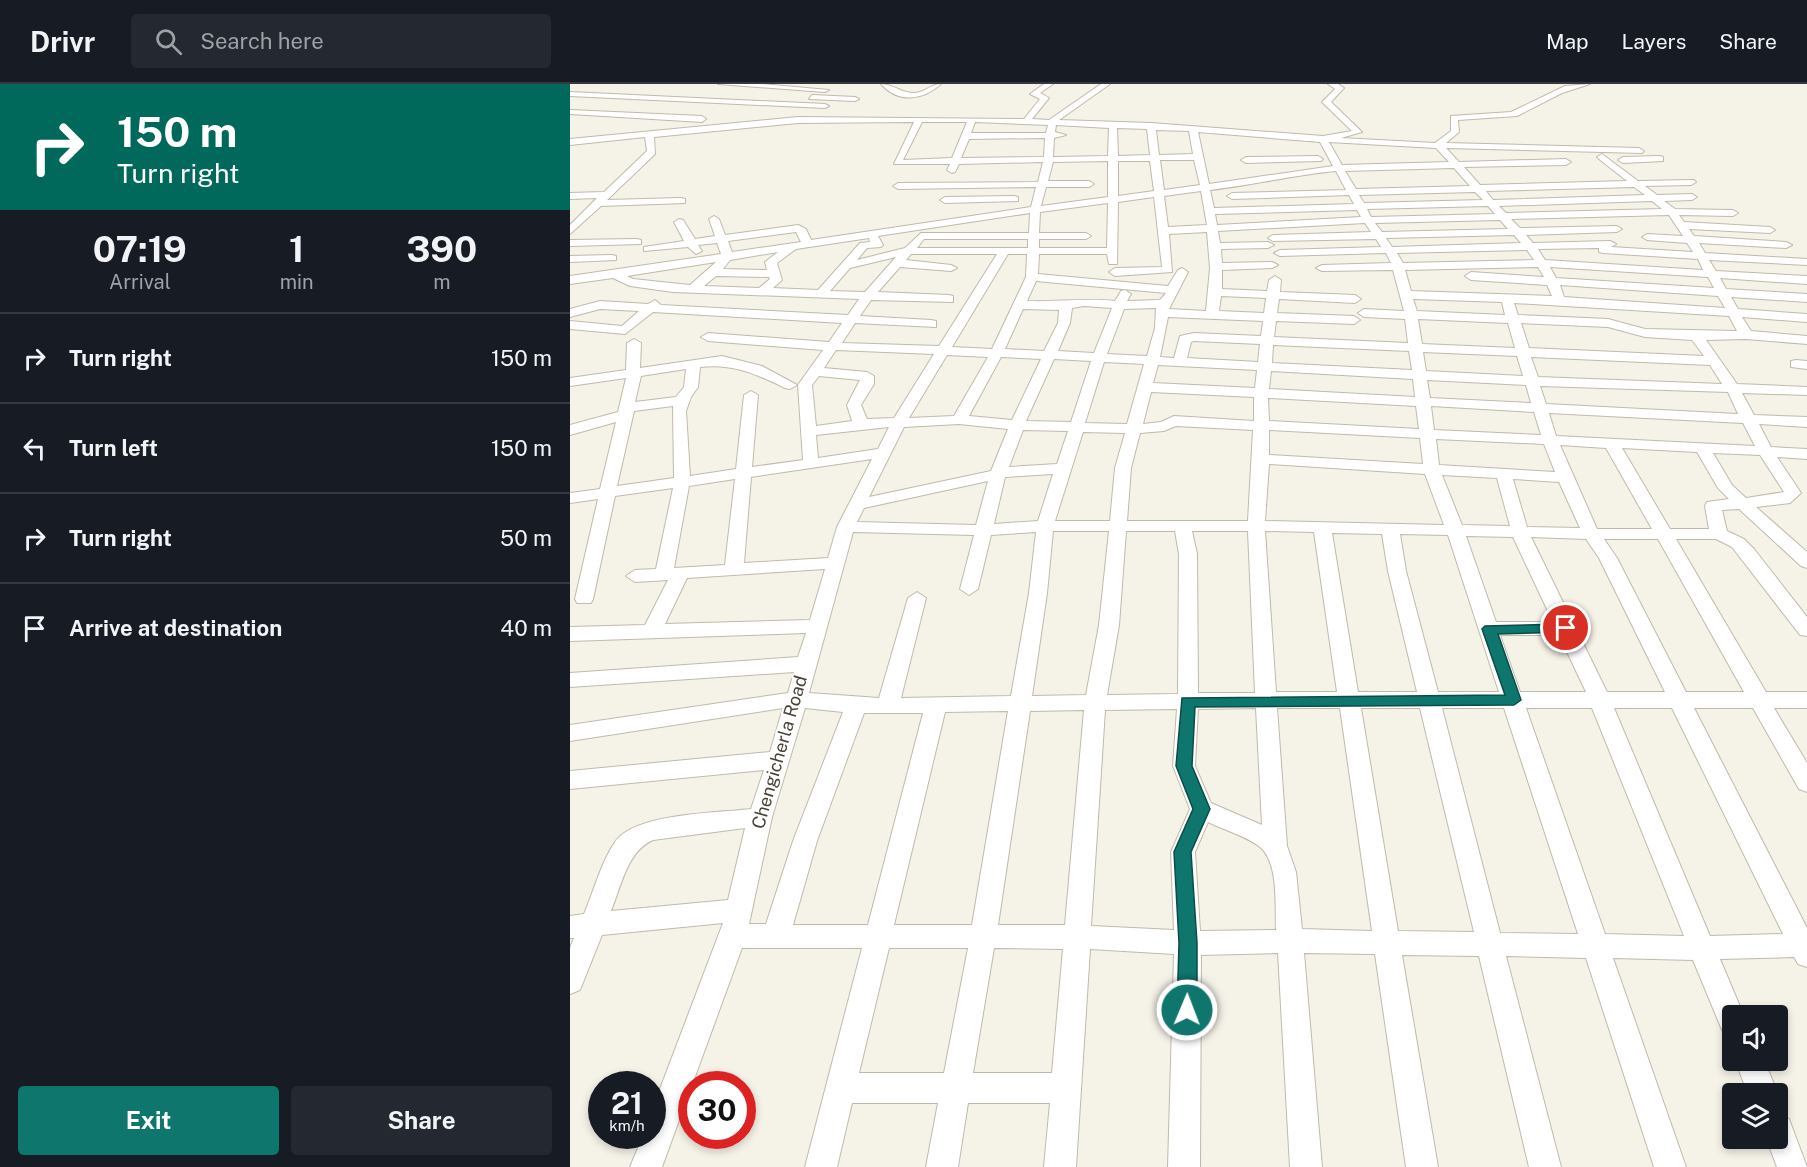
<!DOCTYPE html>
<style>
body{margin:0;font-family:"Public Sans",sans-serif;background:#242831;color:#f1f3f6;height:100vh;display:flex;flex-direction:column;font-size:22px;white-space:nowrap}
*{box-sizing:border-box;margin:0}
p{font-size:20px;color:#9ea1a6}
.icon{flex:none;width:33px;height:33px;fill:none;stroke:currentColor;stroke-width:2;stroke-linecap:round;stroke-linejoin:round}
.map{position:relative;flex:1;overflow:hidden}
.sheet{display:flex;flex-direction:column;background:#171b24;width:570px}
.sheet>*{flex:none}
.banner{background:#00695c;color:#fff;overflow:hidden}
.tools{position:absolute;left:1152px;top:921px;display:grid;gap:12px}
.tools a{display:grid;place-items:center;width:66px;height:66px;border-radius:6px;background:#171b24;box-shadow:0 3px 9px #0003;font-size:30px}
.speed{position:absolute;left:18px;top:987px;display:flex;gap:12px;font-size:30px;font-weight:700;text-align:center}
.speed>*{display:grid;place-content:center;width:78px;height:78px;border-radius:50%;background:#171b24;box-shadow:0 3px 9px #0003;line-height:1}
.speed small{font-size:15px;font-weight:400}
.speed .limit{border:9px solid #d22;background:#fff;color:#111}
.pin{position:absolute;display:grid;place-items:center;width:51px;height:51px;color:#fff;margin:-26px;border:3px solid #fff;border-radius:50%;box-shadow:0 2px 6px #0007}
.me{position:absolute;width:66px;margin:-33px;rotate:1deg;stroke-linejoin:round;filter:drop-shadow(0 0 4px #0008)}
.turn{display:flex;align-items:center;gap:21px;height:126px;padding:0 18px;font-size:27px}
.turn .icon{width:78px;height:78px;stroke-width:2.5}
.turn b{display:block;font-size:42px;line-height:51px}
.eta{display:flex;justify-content:space-evenly;align-items:center;height:102px;text-align:center}
.eta b{font-size:36px;font-weight:700;line-height:42px}
.cta{display:flex;gap:12px;margin-top:auto;padding:12px 18px}
.cta a{flex:1;height:69px;border-radius:6px;background:#0f766e;color:#fff;font-size:24px;font-weight:700;line-height:69px;text-align:center}
.cta a+a{background:#242831;color:#f1f3f6}
ul{padding:0;list-style:none}
li{display:flex;align-items:center;gap:18px;height:90px;padding:0 18px;border-top:2px solid #363941}
li div{flex:1}
li b{display:block;font-size:22px}
li em{font-style:normal}
header{display:flex;align-items:center;gap:36px;box-sizing:border-box;height:84px;padding:0 30px;background:#171b24;border-bottom:2px solid #363941}
header strong{font-size:28px}
nav{display:flex;gap:33px;margin-inline-start:auto;font-size:21px}
.search{width:420px;height:54px;background:#242831;display:flex;align-items:center;gap:15px;box-sizing:border-box;padding:0 21px;border-radius:6px;color:#9ea1a6;font-size:22px}
main{display:flex;flex:1;min-height:0}
.map>svg:first-child{display:block}
</style>
<header>
<strong>Drivr</strong>
<div class="search"><svg class="icon" aria-label="search" viewBox="0 0 24 24"><circle cx="10" cy="10" r="6"/><path d="M15 15l6 6"/></svg>Search here</div>
<nav><a>Map</a><a>Layers</a><a>Share</a></nav>
</header>
<main>
<section class="sheet">
<div class="banner">
<div class="turn"><svg class="icon" aria-label="right" viewBox="0 0 24 24"><path d="M7 20v-9h11M14 6l5 5-5 5"/></svg><div><b>150 m</b>Turn right</div></div>
</div>
<div class="eta">
<div><b>07:19</b><p>Arrival</p></div>
<div><b>1</b><p>min</p></div>
<div><b>390</b><p>m</p></div>
</div>
<ul>
<li><svg class="icon" aria-label="right" viewBox="0 0 24 24"><path d="M7 20v-9h11M14 6l5 5-5 5"/></svg><div><b>Turn right</b></div><em>150 m</em></li>
<li><svg class="icon" aria-label="left" viewBox="0 0 24 24"><path d="M17 20v-9H6M10 6l-5 5 5 5"/></svg><div><b>Turn left</b></div><em>150 m</em></li>
<li><svg class="icon" aria-label="right" viewBox="0 0 24 24"><path d="M7 20v-9h11M14 6l5 5-5 5"/></svg><div><b>Turn right</b></div><em>50 m</em></li>
<li><svg class="icon" aria-label="arrive" viewBox="0 0 24 24"><path d="M6 21V4h12l-3 4 3 4H6"/></svg><div><b>Arrive at destination</b></div><em>40 m</em></li>
</ul>
<div class="cta"><a>Exit</a><a>Share</a></div>
</section>
<div class="map">
<svg width="1237" height="1083" viewBox="0 0 1237 1083">
<rect width="100%" height="100%" fill="#f5f2e8"/>
<g fill="none" stroke-linecap="round" stroke-linejoin="round">
<defs>
<path id="minor" d="M148,0H191L259,6L255,8Z
M311,0C323,0 331,9 344,9C355,9 360,0 371,0C353,16 329,20 311,0Z
M474,0H483L470,9L479,14L462,35L479,36L531,0H540L489,36L581,39L753,52L782,47L752,18L765,5L758,0H768L774,4L761,18L792,48L771,54L865,59L881,47V32L941,28L995,2L1020,0L992,9L947,32L888,36L889,48L876,59L1069,64L1074,67L1072,69L876,64L889,78L996,75L1001,78L996,81L894,83L910,101L1057,97L1029,75L1027,73L1032,70L1068,97L1124,96L1126,98L1121,101L1075,102L1087,111L1122,110L1127,113L1122,116L1094,117L1105,125L1163,126L1168,129L1163,132L1109,131L1114,138L1200,143L1205,146L1200,149L1119,145L1124,152L1216,158L1222,161L1216,164L1129,159L1135,169L1237,175V181L1139,176L1146,187L1237,192V200L1150,194L1156,205L1237,210V218L1161,213L1168,225L1237,230V238L1172,233L1181,247L1237,252V260L1176,255L1136,256L1167,300L1237,303V311L1172,309L1184,331L1237,333V343L1189,340L1201,363L1237,365V375L1207,373L1231,409L1220,419L1186,423L1237,468V484L1231,482L1169,425L1152,426L1157,447L1174,455L1184,465L1237,533V552L1230,551L1162,463L1146,455H1106L1196,608H1237V624H1204L1237,679V708L1229,705L1183,624H1124L1237,844V883L1228,880L1224,873L1150,875L1174,932H1162V950L1152,946L1123,876L1043,874L1116,1083H1084L1016,874L936,872L991,1083H959L909,872L832,871L868,1083H836L805,870L734,869L752,1083H720L708,869L631,871L630,1083H598L604,870L520,865L506,1083H474L480,1019H398L388,1083H356L368,1019H282L267,1083H235L292,864H172L92,1083H60L73,1052H82V1026L153,839L32,851L10,906L0,910V864L4,854H0V832L14,830C24,807 31,778 45,758C65,729 147,729 181,725L194,686L0,705V687L200,668L213,624L0,657V641L218,609L224,588L0,603V589L228,573L236,549L0,557V543L75,541L98,496L65,498L56,492L65,486L86,485L103,404L45,412L23,515L21,519H7L5,515L28,415L0,419V409L30,405L46,338L0,351V341L48,328L56,294L0,302V294L56,286L57,259L64,255L71,259L70,284L152,272L192,282L227,301L220,305L215,304C186,290 163,279 130,283L128,303L121,313L116,327L120,392L166,385L174,311L181,307L188,311L182,383L233,376L228,301L253,266L138,257L131,253L138,249L259,258L272,239L83,228L55,250L0,245V237L52,242L69,227L30,225L0,233V225L30,217L78,220L85,216L91,221L278,231L289,215L103,208L60,202L43,194L0,200V192L151,170L147,159L128,161L132,167L126,170L118,163L74,167V163L114,157L104,138L109,135L113,136L125,155L145,152L139,135L144,132L149,135L155,151L228,141L236,145L241,156L461,123L466,103L328,105L323,102L328,99L468,98L473,78L389,80L385,88L382,89L377,86L380,80H324L344,38L228,39L84,53L85,70L37,116L111,114L115,115V119L31,122L0,150V141L27,114L0,115V109L34,108L77,67L75,53L0,61V55L228,33L454,35L470,15L460,10ZM352,38H397L382,74L333,76ZM405,38L478,41L476,49H401ZM486,41L539,44L538,72L483,73L484,54L496,51L485,48ZM547,44L577,45L580,71L548,72ZM586,46L619,47L623,70L589,71ZM628,48L750,58L763,82L639,100ZM475,54L474,73L391,74L399,55ZM759,58L866,64L879,78L772,81ZM590,76H624L630,101L594,106ZM538,77V113L471,122L476,103H519L524,100L519,97H478L483,78ZM548,77H580L584,107L548,112ZM884,84L900,102L786,105L775,87ZM766,87L776,106L662,109L657,112L662,115L779,111L784,120L644,124L640,106C683,101 724,91 766,87ZM1064,103L1075,111L923,116L916,107ZM631,107L637,141L598,143L594,112ZM905,108L913,116L794,119L789,111ZM584,113L592,183L545,184L539,188L545,192L602,188L599,150L637,148L640,184L636,227L599,225L618,188L612,184L608,186L598,202L468,190L469,170H537L539,180H547L548,118ZM1082,117L1092,125L936,129L929,122ZM538,119L537,164H469V155H516L521,152L516,149H469L470,128ZM918,122L925,130L801,133L797,125ZM787,126L791,133L647,141L645,130ZM460,129L459,149H351L335,164L287,176L297,164L311,163L313,161L308,152ZM1099,131L1113,152L1077,150L1072,153L1077,156L1117,159L1123,168L1041,163L1046,160L1040,157L963,159L956,151L1047,148L1052,145L1047,142L950,144L941,135ZM930,136L938,145L812,148L805,139ZM795,139L801,148L703,151L698,154L703,157L806,155L811,163L710,166L704,169L710,172L816,169L821,179L752,181L746,184L752,187L823,186L834,227L794,225L788,229L794,233L835,235L838,259L704,253L706,237L784,240L790,236L784,232L707,229L709,215L785,219L791,215L785,211L710,208L711,196L705,192L699,196L697,207L652,205V186L702,184L708,181L702,178L652,179L651,165L698,164L704,161L698,158L650,159L648,147ZM226,148L231,158L162,168L158,157ZM944,151L951,159L822,163L816,154ZM299,154L300,158L290,159L248,206L203,204L212,196L207,179L226,165ZM354,155H458V164H347ZM1029,164V168L1033,169L1128,175L1133,186L975,176L968,165ZM957,166L964,176L833,179L827,169ZM208,168L195,178L197,186L153,185L160,176ZM341,170H427L369,262L272,259L285,239L366,243V237L361,236L290,232L301,216L383,218V212L379,211L308,208L330,183L381,187L387,184L381,181L336,176ZM438,170H457L456,193L422,265L382,263ZM326,173L295,208L260,207L280,184ZM146,178L120,201L63,195L57,192ZM968,183L974,193L901,188L895,192L901,196L977,201L982,212L841,207L835,186ZM980,183L1138,193L1144,204L986,194ZM146,192L199,193L200,195L189,204L134,202ZM466,197L596,209L590,216L557,217L561,210L555,206L551,207L545,217C515,214 487,218 457,217ZM990,201L1148,212L1155,224L994,213ZM651,212L696,214L694,229L649,227ZM843,215L932,218L935,231L847,227ZM944,219L1159,232L1167,247L1075,245L1038,235L948,231ZM514,222L542,224L524,269L488,267L500,239L502,224ZM586,224L585,244L577,272L537,270L554,225ZM453,225L489,226L488,239L474,267L435,265ZM598,233L693,237L691,252L624,249L610,252L604,274L590,273ZM848,235L938,239L945,264L852,260ZM951,239L1038,243L1075,253L1122,256L1134,272L959,264ZM624,257L690,260L688,278L617,274L621,258ZM703,261L839,267L842,286L702,279ZM266,266L364,270L324,334L297,335L291,321L304,300V292L297,288L254,284ZM853,268L947,272L953,292L856,287ZM377,271L418,273L384,332L339,334ZM431,273L471,275L442,336L399,332ZM961,273L1140,281L1152,300L968,293ZM484,275L521,277L501,338L456,337ZM534,278L574,280L557,340L515,339ZM588,281L687,286L685,304L583,299ZM116,285L114,303L106,313L65,318L71,292ZM701,287L843,295L845,313L699,305ZM249,292L290,296L277,321L282,337L246,342L242,301ZM857,296L956,301L961,319L860,314ZM970,302L1158,308L1168,330L976,320ZM581,308L684,313V337L604,332L591,338L573,340ZM698,314L846,322L849,345L699,337ZM103,322L104,394L47,402L64,327ZM861,322L964,328L971,351L864,346ZM979,329L1173,339L1185,362L986,352ZM389,340L438,345L421,387L299,413L334,343ZM606,342L683,346L678,437H557L561,384L570,349L594,347ZM319,343L308,365L248,374L246,351ZM453,346L498,347L487,380L439,383ZM699,346L850,354L853,380L699,371ZM513,348L555,349L545,384L540,437H485ZM866,355L974,360L985,388L869,381ZM990,361L1036,364L1082,445H1027ZM1052,364L1127,368L1148,404L1159,415L1137,418L1135,422L1139,445H1100ZM1143,369L1190,371L1214,408L1176,414L1162,401ZM302,375L267,443L258,474L174,479L181,393ZM699,380L855,390L874,441L695,437ZM483,390L468,437L424,440L435,393ZM872,391L927,394L940,442L892,441ZM165,395L155,481L104,484L119,402ZM943,395L989,398L1010,444L957,443ZM418,397L406,441L287,438L294,424ZM483,447H539L529,541L516,611L462,612L477,509ZM556,447H605L609,470L608,610L537,611L549,541ZM622,447H678L685,609H628L627,470ZM695,447L744,448L767,608H706ZM283,448L404,451L390,505L399,511L408,505L421,451L466,448L459,509L441,612L331,614L356,514L347,508L338,514L309,614L239,609ZM762,449L812,450L818,487L847,608H788ZM830,450L878,451L929,608H868L836,487ZM896,452L943,453L983,538H926ZM961,453L1016,455L1029,474L1095,608H1037ZM1034,455H1088L1174,608H1116L1047,474ZM255,485L240,536L95,540L117,494ZM930,551H989L1016,608H950ZM235,624L273,628L223,757L196,840H179L202,733ZM686,624L692,741L641,719L625,682L628,625ZM707,624H770L802,847L732,845L726,788L717,762ZM791,624H850L904,848L828,847ZM872,624H934L1008,850L930,849ZM956,624H1022L1114,852L1035,850ZM1044,624H1102L1213,850L1140,852ZM607,625L603,682L620,725L601,768L604,846L521,842L535,626ZM514,626L495,841H428L460,627ZM438,627L402,841H324L375,628ZM294,629H353L298,841H223L247,757ZM638,738C654,746 676,752 690,763C709,779 705,822 706,846L630,847L625,768ZM175,744L158,816L41,827C51,803 57,767 83,756ZM319,864H398L374,989H289ZM424,864L493,865L482,989H403Z
M0,8L255,20L259,22L255,24L0,12Z
M242,11L285,13L289,15L285,17L239,15Z
M0,26L132,32L136,35L132,38L0,30Z
M748,72L753,75L751,77L676,79L671,76L676,73Z
M1090,72L1093,73V77L1053,79L1048,76L1053,73Z
M444,112L448,113V117L375,119L370,116L375,113Z
M67,155L71,156V160L0,162V156Z
M42,171L46,172V176L0,178V172Z
M1226,276L1237,277V285L1221,283V277Z
M1165,976H1194L1208,1010V1011L1178,1010Z
M1208,1031L1219,1035L1237,1083H1207L1196,1054H1208Z"/>
</defs>
<use href="#minor" stroke="#c1baaa" stroke-width="2"/>
<use href="#minor" fill="#fff" fill-rule="evenodd"/>
</g>
<path fill="#0f766e" stroke="#0a4d48" stroke-width="1.5" d="M996,540L1001,541V548L928,550L951,616L944,621L625,623L622,682L640,725L621,768L627,859V926L624,933L617,935L610,933L607,926L609,859L604,768L623,725L606,682L612,614L935,611L912,545L915,542Z"/>
<g text-anchor="middle" dominant-baseline="central" stroke-width="4.5" stroke-linejoin="round" paint-order="stroke">
<g font-size="18" fill="#494236" stroke="#fff">
<text transform="translate(209 668) rotate(-74)">Chengicherla Road</text>
</g>
</g>
</svg>
<div class="tools">
<a><svg class="icon" aria-label="sound" viewBox="0 0 24 24"><path d="M4 9h4l5-4v14l-5-4H4zM17 9q2 3 0 6"/></svg></a>
<a><svg class="icon" aria-label="layers" viewBox="0 0 24 24"><path d="M12 4l9 5-9 5-9-5zM3 14l9 5 9-5"/></svg></a>
</div>
<div class="speed"><div>21<small>km/h</small></div><div class="limit">30</div></div>
<div class="pin" style="left:996px;top:544px;background:#d93025"><svg class="icon" aria-label="arrive" viewBox="0 0 24 24"><path d="M6 21V4h12l-3 4 3 4H6"/></svg></div>
<svg class="me" style="left:617px;top:926px" viewBox="-20 -20 40 40"><circle r="17" fill="#0f766e" stroke="#fff" stroke-width="3"/><path d="M0-11L8 9 0 5-8 9z" fill="#fff"/></svg>
</div>
</main>
